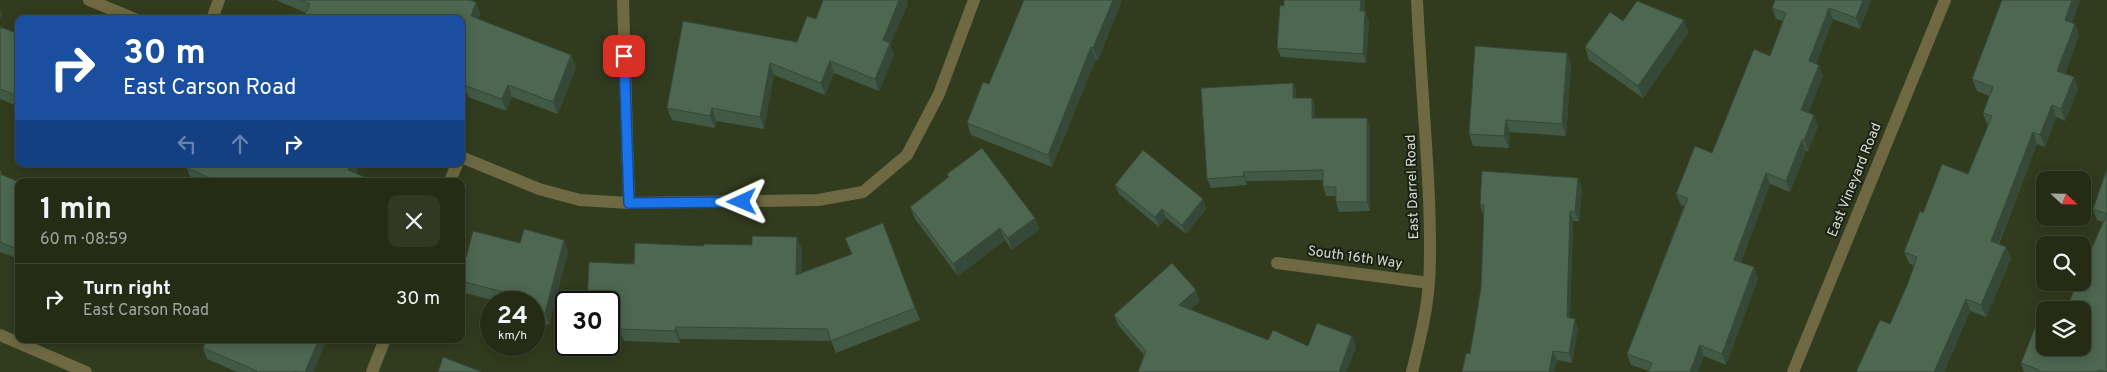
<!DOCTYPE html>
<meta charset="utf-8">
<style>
body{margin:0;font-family:Overpass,sans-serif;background:#313823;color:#f1f3f6;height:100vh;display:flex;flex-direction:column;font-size:19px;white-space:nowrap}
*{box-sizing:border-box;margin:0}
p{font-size:16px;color:#a3a7a1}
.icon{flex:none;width:28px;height:28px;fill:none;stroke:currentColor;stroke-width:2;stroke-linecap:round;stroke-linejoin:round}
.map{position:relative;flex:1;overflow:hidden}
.drawer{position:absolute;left:15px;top:178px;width:450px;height:165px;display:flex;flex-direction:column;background:#252c16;border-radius:10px;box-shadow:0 2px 12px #0003,0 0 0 1px #424835}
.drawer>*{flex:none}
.top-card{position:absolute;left:15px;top:15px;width:450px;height:152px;border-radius:10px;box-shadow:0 2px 12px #0003,0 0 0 1px #424835;background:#1a4fa0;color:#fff;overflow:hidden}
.needle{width:32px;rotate:112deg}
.buttons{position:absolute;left:2036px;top:171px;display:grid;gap:10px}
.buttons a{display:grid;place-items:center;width:55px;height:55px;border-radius:10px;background:#252c16;box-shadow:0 2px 12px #0003,0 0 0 1px #424835;font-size:25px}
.speed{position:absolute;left:480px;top:291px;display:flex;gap:10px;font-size:25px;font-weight:700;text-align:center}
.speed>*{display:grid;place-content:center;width:65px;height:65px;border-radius:50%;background:#252c16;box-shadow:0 2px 12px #0003,0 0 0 1px #424835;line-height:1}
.speed small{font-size:12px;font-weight:400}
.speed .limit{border:2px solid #111;border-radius:8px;background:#fff;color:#111}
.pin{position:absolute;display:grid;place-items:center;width:42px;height:42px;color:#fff;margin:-21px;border-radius:10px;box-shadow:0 2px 8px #0006}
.me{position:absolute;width:55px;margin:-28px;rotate:269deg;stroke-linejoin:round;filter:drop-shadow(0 0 4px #0008)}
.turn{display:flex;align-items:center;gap:18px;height:105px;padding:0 25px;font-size:22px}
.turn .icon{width:65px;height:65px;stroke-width:2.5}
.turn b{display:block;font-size:35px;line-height:42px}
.lanes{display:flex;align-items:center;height:48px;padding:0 25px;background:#0003;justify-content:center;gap:25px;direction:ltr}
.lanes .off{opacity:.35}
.round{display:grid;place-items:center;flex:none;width:52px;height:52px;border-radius:10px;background:#313823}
.summary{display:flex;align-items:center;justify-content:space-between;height:85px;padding:0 25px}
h1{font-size:30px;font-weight:700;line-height:38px}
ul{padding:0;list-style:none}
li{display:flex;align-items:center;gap:15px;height:70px;padding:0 25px;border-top:1px solid #424835}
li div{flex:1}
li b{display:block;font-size:19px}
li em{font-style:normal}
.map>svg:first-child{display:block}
</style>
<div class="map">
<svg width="2107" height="372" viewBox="0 0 2107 372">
<rect width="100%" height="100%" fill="#313b1e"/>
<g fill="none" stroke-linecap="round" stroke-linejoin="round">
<path stroke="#6e6942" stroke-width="12" d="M89,0L135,19
M623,0L629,203
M212,19L219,0
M461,157L539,189L580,200L629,203L818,200L863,192L907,155L939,94L974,0
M450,181L457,164
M1277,263L1429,283
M0,335L86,372
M372,372L385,339
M1412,372C1419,343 1427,312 1429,282C1431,254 1430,226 1429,198C1426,132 1420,66 1417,0
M1793,372L1945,0"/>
</g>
<path fill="#425945" d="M276,0H469L476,2L480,14L478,19L571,55L576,67L558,114L512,97L506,111L468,97L467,93L461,91V19H305L304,16L306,13Z
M1024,0H1122L1098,60L1096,59L1052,167L971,135L967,123L989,84Z
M1284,0H1365L1364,11L1369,21L1366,63L1281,57L1277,48Z
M1775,0H1871L1860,29L1833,19L1816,64L1823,76L1808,113L1814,115L1818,126L1808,151H1806L1790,192L1770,184L1741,263L1754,267L1758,279L1726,365L1704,356L1698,372H1648L1649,371L1631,365L1627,354L1684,206L1681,205L1676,194L1712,153L1770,56L1783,21L1776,19L1772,8Z
M2002,0H2080V1L2072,23L2075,24L2079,35L2065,74L2074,77L2078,89L2065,121L2056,117L2045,147L2037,144L1999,244L2006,247L2011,259L1986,317L1970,311L1944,372H1856L1890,324L1908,283L1914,266L1909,263L1904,252L1923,213L1968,174L1988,125L1987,124L1983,113L1989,96L1977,91L1972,79Z
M908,3L890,45L894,55L879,91L834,73L825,95L774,75L764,129L716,121L715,128L672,120L667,108L797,42L816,19Z
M1623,21L1689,32L1643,98L1589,60L1585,47Z
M0,27L19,34V107L0,99Z
M1567,53L1571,65L1566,136L1510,132L1509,148L1473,146L1469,134Z
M1293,83L1296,92V98H1312L1315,108V118L1370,127V211L1339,212L1336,202V196H1326L1323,187V180L1247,181V185L1211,188L1207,179Z
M184,164H359L356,174L374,181H193L191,180L187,168L188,166Z
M0,169L2,175L19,182V259L0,252Z
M2107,169V372H2024L2021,363L2066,310L2103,222L2097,220L2093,209Z
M947,174L1035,218L1039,230L1012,250L1005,240L958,276L915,219L910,207L948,177Z
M1115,185L1203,199L1206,209L1186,234L1166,218L1159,227L1119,194Z
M1582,187L1579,221H1573L1570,318L1578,328L1572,363L1557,360L1554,372H1462L1470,354L1481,288L1484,215L1483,214L1480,205Z
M883,223L920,320L836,353L831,341L680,339V343L624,341L619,329V324L609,323V302L634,264L802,249L801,273L851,254Z
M564,240L568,252L549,325L534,321V302H500L465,293L461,284V277L520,243Z
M1200,301L1190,310L1268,340L1308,346L1352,336L1356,347L1346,372H1138L1144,355L1118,325L1114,315Z
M195,339H327L313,372H237L207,359L203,348L205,343Z"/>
<path fill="#364838" d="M899,0H907L908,3L890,45L894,55L879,91L875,79L883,40Z
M1113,0H1122L1098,60L1093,48Z
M1361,0H1365L1364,20L1360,11Z
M1863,0H1871L1860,29L1856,18Z
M2072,0H2080V1L2069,32L2065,20Z
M476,2L480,14L475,28L471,16Z
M0,8L2,15L0,20Z
M1829,8L1833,19L1813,72L1809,61Z
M1365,11L1369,21L1366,63L1363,54Z
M1684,20L1689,32L1643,98L1638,86Z
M2075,24L2079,35L2062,83L2057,71Z
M1091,47L1096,59L1052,167L1048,155Z
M1567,53L1571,65L1566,136L1562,124Z
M571,55L576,67L558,114L553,102Z
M830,61L834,73L825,95L821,83Z
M770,63L774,75L764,129L760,117Z
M1819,65L1823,76L1805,121L1801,110Z
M2074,77L2078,89L2065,121L2061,109Z
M1293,83L1296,92V108L1293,98Z
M508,85L512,97L506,111L502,99Z
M1312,98L1315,108V127L1312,118Z
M2052,105L2056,117L2045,147L2040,135Z
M712,108L716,121L715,128L710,116Z
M1814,115L1818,126L1808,151L1804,140Z
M1367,118L1370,127V211L1367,202Z
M1506,120L1510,132L1509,148L1504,136Z
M2033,132L2037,144L1995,252L1991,241Z
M1802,140L1806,151L1790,192L1786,181Z
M350,164H359L352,181L348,170Z
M1243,172L1247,181V185L1244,176Z
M1766,173L1770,184L1738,271L1734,260Z
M1578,178L1582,187L1579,221L1575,212Z
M1203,199L1206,209L1186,234L1182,225Z
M1162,209L1166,218L1159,227L1155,217Z
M1570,211L1573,221L1570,327L1567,317Z
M1035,218L1039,230L1012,250L1008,238Z
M1000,228L1005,240L958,276L953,264Z
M797,237L802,249L801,287L796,275Z
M564,240L568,252L549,325L545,313Z
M2006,247L2011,259L1986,317L1981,305Z
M1754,267L1758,279L1726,365L1722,354Z
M1196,290L1200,301L1183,316L1179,305Z
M1966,299L1970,311L1944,372H1934Z
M1575,319L1578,328L1572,363L1569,353Z
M676,327L680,339V343L675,331Z
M1352,336L1356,347L1346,372H1339Z
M319,339H327L313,372H305Z
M1700,345L1704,356L1698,372H1690Z
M1553,351L1557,360L1554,372H1549Z"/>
<path fill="#4d6750" stroke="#364838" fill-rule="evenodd" d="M300,0H469L476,2L471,16L571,55L553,102L508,85L502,99L464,85L465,82L461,80V19H311L304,16L310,4Z
M823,0H899L883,40L890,43L875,79L830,61L821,83L770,63L760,117L712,108L710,116L667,108L683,21L797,42L807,16L816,19Z
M1024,0H1113L1093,48L1091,47L1048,155L967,123L983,82L989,84Z
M1284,0H1361L1360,11H1365L1363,54L1277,48L1280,5L1284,6Z
M1775,0H1863L1856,18L1829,8L1809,61L1819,65L1801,110L1814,115L1804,140H1802L1786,181L1766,173L1734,260L1754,267L1722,354L1700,345L1690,372H1648L1652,363L1627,354L1688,198L1676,194L1695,146L1712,153L1754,49L1770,56L1786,13L1772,8Z
M2002,0H2072L2065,20L2075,24L2057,71L2074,77L2061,109L2052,105L2040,135L2033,132L1991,241L2006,247L1981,305L1966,299L1934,372H1856L1880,320L1890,324L1908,283L1917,257L1904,252L1920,211L1923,213L1942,164L1968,174L1992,116L1983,113L1993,87L1972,79Z
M1637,1L1684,20L1638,86L1585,47L1610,12L1623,21Z
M0,27L19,34V96L0,89Z
M1475,46L1567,53L1562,124L1506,120L1504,136L1469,134Z
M1293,83V98H1312V118H1367V202H1336V187H1323V170L1243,172L1244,176L1207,179L1201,88Z
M982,148L1035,218L1008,238L1000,228L953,264L910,207L949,177L947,174Z
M1143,150L1203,199L1182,225L1162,209L1155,217L1115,185Z
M189,164H350L348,170L374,181H217L187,168Z
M2107,169V372L2098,370L2097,372H2039V370L2021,363L2045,302L2066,310L2077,282H2082V270L2107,214L2093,209ZM2045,310H2082V348H2045Z
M1482,171L1578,178L1575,212L1570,211L1567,317L1575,319L1569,353L1553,351L1549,372H1462L1466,353L1470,354L1481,288L1484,205H1480Z
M0,174L19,182V250L0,242Z
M883,223L915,308L831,341L827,329L676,327L675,331L619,329V312L609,311V302H587L589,262L634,264L635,243L704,246V244L752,245V236L797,237L796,275L852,254L845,238Z
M524,229L564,240L545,313L534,310V302H522L523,297L461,281V277L473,231L520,243Z
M1172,263L1196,290L1179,305L1268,340L1273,330L1308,346L1317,323L1352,336L1339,372H1138L1146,351L1114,315Z
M207,339H319L305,372H297L295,371L294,372H256L257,371L203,348Z
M443,357L482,372H438Z"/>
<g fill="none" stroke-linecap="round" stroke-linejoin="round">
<defs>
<path id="route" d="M624,56L629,203L742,202"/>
</defs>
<use href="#route" stroke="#114b97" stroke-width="12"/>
<use href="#route" stroke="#1a73e8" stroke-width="9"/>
</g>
<g text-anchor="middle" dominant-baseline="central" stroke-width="4" stroke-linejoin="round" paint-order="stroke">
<g font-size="14" fill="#d7decd" stroke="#1b2014">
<text transform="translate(1855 180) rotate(-68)">East Vineyard Road</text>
<text transform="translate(1413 187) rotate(-92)">East Darrel Road</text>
<text transform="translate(1355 258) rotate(8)">South 16th Way</text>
</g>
</g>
</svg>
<div class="buttons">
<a><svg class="needle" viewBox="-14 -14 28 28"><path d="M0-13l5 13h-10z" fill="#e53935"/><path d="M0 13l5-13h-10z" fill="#a3a7a1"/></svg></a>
<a><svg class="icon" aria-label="search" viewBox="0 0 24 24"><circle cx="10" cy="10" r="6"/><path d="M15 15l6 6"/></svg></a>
<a><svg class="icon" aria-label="layers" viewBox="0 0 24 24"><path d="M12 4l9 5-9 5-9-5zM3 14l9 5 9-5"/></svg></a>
</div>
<div class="speed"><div>24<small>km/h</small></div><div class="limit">30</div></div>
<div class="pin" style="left:624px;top:56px;background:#d93025"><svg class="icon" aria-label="arrive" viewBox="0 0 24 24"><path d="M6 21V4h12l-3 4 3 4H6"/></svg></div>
<svg class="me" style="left:742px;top:202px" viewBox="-20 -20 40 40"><path d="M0-17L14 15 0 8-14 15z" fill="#1a73e8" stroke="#fff" stroke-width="4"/></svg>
<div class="top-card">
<div class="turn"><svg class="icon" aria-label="right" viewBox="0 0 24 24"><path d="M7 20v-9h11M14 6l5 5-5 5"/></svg><div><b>30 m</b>East Carson Road</div></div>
<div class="lanes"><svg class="icon off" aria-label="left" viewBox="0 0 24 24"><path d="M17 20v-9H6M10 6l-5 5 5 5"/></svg><svg class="icon off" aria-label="ahead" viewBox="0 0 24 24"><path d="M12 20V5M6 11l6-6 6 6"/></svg><svg class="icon" aria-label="right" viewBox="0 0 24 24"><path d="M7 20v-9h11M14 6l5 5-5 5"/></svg></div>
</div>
<section class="drawer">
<div class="summary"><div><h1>1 min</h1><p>60 m · 08:59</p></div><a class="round"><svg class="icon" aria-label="close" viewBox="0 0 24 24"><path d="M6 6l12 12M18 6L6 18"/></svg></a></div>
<ul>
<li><svg class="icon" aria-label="right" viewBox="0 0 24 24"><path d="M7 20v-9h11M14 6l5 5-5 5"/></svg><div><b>Turn right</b><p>East Carson Road</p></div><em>30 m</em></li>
</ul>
</section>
</div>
